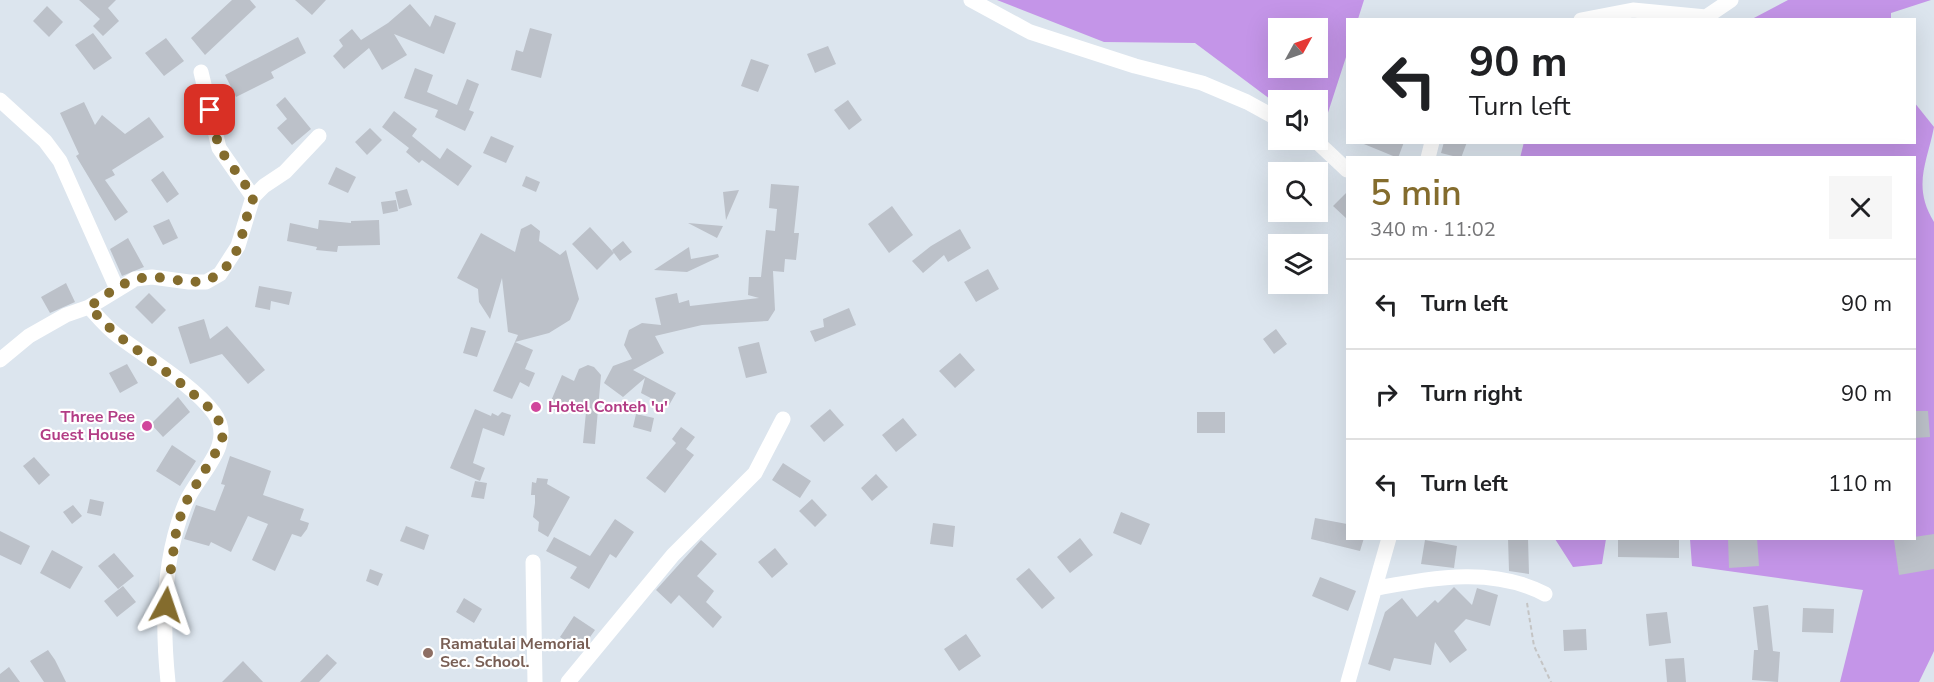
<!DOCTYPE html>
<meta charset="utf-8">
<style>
body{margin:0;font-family:"Nunito Sans",sans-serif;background:#f6f6f6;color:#202124;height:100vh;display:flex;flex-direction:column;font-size:22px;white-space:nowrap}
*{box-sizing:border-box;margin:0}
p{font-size:20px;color:#757577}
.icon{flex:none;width:33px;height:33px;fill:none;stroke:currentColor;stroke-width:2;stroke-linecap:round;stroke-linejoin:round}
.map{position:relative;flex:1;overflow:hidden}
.side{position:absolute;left:1346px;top:156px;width:570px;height:384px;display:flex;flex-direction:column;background:#fff;border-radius:0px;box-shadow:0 6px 24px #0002}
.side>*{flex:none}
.hud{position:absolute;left:1346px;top:18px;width:570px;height:126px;border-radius:0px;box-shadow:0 6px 24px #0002;background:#fff;color:#202124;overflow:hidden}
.needle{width:39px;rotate:50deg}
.controls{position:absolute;left:1268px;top:18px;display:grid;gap:12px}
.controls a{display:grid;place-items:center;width:60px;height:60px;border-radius:0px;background:#fff;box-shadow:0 6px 24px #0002;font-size:30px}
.pin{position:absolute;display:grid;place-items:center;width:51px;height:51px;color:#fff;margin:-26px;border-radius:12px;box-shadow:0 3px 9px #0006}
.me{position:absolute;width:66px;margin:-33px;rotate:5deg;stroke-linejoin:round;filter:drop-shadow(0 0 4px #0008)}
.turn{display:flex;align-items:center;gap:21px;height:126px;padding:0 24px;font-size:27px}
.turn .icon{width:78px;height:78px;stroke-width:2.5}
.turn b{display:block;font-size:42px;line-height:51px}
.round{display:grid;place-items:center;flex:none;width:63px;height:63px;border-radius:0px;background:#f6f6f6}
.overview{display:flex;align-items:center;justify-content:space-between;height:102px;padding:0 24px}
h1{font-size:36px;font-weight:600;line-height:45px;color:#846c2d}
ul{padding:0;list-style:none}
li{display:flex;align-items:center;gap:18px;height:90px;padding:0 24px;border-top:2px solid #e0e0e0}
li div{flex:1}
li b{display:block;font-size:22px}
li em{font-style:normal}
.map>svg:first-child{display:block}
</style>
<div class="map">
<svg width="1934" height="682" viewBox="0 0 1934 682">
<rect width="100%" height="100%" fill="#dce5ee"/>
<path fill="#c495e8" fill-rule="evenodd" d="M997,0H1364L1358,19L1347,20V54L1323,128L1317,126V100H1278V105L1195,43L1104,42ZM1278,28H1317V68H1278Z
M1788,0H1931L1891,13V19H1752Z
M1914,102L1934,127C1927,163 1912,186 1934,222V651L1919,682H1840L1863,590L1692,566L1690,539L1914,538V158H1520L1524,142H1914Z
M1555,539H1606L1602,564L1573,567Z"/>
<path fill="#bcc1c9" d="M79,0H116L108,8L119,21L103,36L93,26L100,19Z
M232,0H250L256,7L205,55L191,38Z
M295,0H326L312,15Z
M410,4L430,27L435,15L456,23L444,54L394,34L407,55L382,70L369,48L344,69L333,56L343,46L339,40L352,29L361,40L388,23Z
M47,6L63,22L49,37L33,21Z
M530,28L552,34L541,78L511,70L516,50L523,52Z
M93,33L112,58L94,70L75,45Z
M298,37L306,53L271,72L274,78L236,97L225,75Z
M166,38L184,61L164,76L145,53Z
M828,46L836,64L815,73L807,54Z
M751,59L769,65L758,92L741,86Z
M415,68L433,75L427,92L457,105L467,79L479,84L469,110L474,112L465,131L435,117L438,110L404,98Z
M285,97L311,129L292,145L277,128L287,119L276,105Z
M848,100L862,120L849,130L834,110Z
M84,102L95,125L102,115L125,134L149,117L164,137L112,170L115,175L105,180L128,212L115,221L76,156L79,154L60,113Z
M394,111L417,129L412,136L440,159L447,148L472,166L458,186L422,160L419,163L406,152L409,148L382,127Z
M370,128L382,140L367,155L355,142Z
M491,136L514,146L506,163L483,153Z
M1359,142H1404L1398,158Z
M1444,142H1467L1461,158L1441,153Z
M336,167L356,177L348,193L328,184Z
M163,171L179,194L167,203L151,180Z
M526,176L540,182L536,192L522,186Z
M771,184L799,186L794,233H799L796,260L785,259L784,272L773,271L775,310L768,321L702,325L655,336L664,353L633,370L676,393L668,407L641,393L645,378L623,397L604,383L613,366L632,359L624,345L629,330L642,323L661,325L655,298L677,293L679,303L689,300L690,306L759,298L748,295L749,277H761L766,230L775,231L777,209L769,208Z
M407,189L412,205L399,209L395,192Z
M739,190L726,220L723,192Z
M1347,192V219L1333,206Z
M396,200L398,211L383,214L381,202Z
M892,206L913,235L889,253L868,224Z
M169,219L178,238L163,245L153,226Z
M319,220L351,223V221L379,220L380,245L338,246L337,252L316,250L317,247L287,241L290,223L318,229Z
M688,223L723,226L717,238Z
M531,224L540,231L539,241L560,255L566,250L579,299L570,320L549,333L515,342L533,350L525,369L535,373L529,387L520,382L512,399L493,391L518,335L508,332L502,278L490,319L479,302L478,289L457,278L481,233L515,252L521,229Z
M590,227L614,253L612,250L623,241L632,252L620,261L614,253L597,270L572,244Z
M960,229L971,248L948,262L944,255L923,273L912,261L931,246Z
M128,238L144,267L122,276L110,249Z
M689,247L691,259L718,254L719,257L687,272L654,270Z
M988,269L999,289L976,302L964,282Z
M66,283L75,302L50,313L41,297Z
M259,286L292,292L289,305L271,301L270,310L255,307Z
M149,293L166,310L152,324L135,307Z
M849,308L856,325L815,342L810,331L824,327L823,319Z
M204,319L210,339L227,326L265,370L248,384L222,354L190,364L178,327Z
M471,327L486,331L477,357L463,353Z
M1276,329L1287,344L1274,354L1263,339Z
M759,342L767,373L746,378L738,347Z
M960,353L975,370L955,388L939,371Z
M127,364L138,383L120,393L109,373Z
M588,365L594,367L601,375L595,444L583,443L586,412L565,411L564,414L548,408L562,375L574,381L579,369Z
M178,397L190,412L163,437L151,424Z
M475,409L491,416L492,413L498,416L502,412L511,415L504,436L483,428L473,463L485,468L480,481L450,468Z
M830,409L844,425L824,442L810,426Z
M1914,411H1928L1930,437L1914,438Z
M1197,412H1225V433H1197Z
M636,414L654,418L651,432L633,427Z
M903,418L917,435L896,452L882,435Z
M681,427L695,437L686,449L694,455L665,493L646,478L676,443L672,439Z
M172,445L196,461L180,486L156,471Z
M230,456L271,471L263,495L304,509L300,520L309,523L307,529L301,537L292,534L275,571L252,560L268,524L248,516L231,552L211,542L209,546L184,539L196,505L215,511L225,485L221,484Z
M34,457L50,475L39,485L23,466Z
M783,463L811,481L800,498L772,480Z
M876,474L888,487L872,501L861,488Z
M537,478L548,479L547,484L570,497L548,537L538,531L539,522L533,517L535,503V495H531L532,482L536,483Z
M475,481L487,483L484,499L471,497Z
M90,499L104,502L101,516L87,513Z
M812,499L827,515L815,527L799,511Z
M73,505L82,516L72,524L63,512Z
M1121,512L1150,524L1141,545L1113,533Z
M1315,518L1347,524V538H1364L1360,551L1311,539Z
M615,519L634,532L616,558L610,554L589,589L570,578L577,567L546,551L554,537L590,556Z
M933,523L955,526L953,547L930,544Z
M406,526L429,535L424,550L400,541Z
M0,531L30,546L21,565L0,555Z
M1934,534V569L1899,575L1894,540Z
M1080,538L1093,555L1070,573L1057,557Z
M1508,538H1528L1529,574L1509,571Z
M1618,538H1679V558L1618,557Z
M1728,538H1757L1759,566L1729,568Z
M701,540L717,554L697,576L714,591L706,602L722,617L713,628L679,595L671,604L656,590Z
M1425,540L1457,546L1454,568L1421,564Z
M775,548L788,564L772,578L758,562Z
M52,550L83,567L70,589L40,573Z
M114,553L134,576L118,589L98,566Z
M1029,568L1055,598L1042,609L1016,579Z
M370,569L383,574L378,586L366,581Z
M1320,577L1356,591L1348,611L1312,596Z
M123,586L136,602L117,617L104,601Z
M1454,587L1472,605L1477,588L1498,595L1490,626L1466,619L1454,631L1467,650L1450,663L1435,642L1431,665L1394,658L1390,671L1368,664L1385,612L1402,598L1417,617L1435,600L1438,603Z
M464,598L482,609L474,623L456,612Z
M1768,605L1773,651L1780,652L1778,682L1752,680L1754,650H1758L1753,607Z
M1803,608L1834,609L1833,633L1802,632Z
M1667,612L1671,643L1649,646L1646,614Z
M574,616L595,630L580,651L560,637Z
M1586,629L1587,650L1564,651L1563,630Z
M966,634L981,656L959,671L944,649Z
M48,650L55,660L66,682H44L30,661Z
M327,654L337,663L319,682H300Z
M1684,658L1686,682H1667L1665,659Z
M243,661L263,682H222Z
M9,667L20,682H0V674Z"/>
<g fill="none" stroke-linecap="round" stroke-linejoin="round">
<path stroke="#c4c4c4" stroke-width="2" stroke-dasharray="4.5 3" stroke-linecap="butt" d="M1527,603L1534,646L1551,682"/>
<path stroke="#fff" stroke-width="15" d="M971,0L1030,32L1135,66L1202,83L1247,102L1278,119
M1581,20L1633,10L1706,17L1731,0
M201,72L219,148L253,197
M0,100L45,141L60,161L117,289
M1315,140L1347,170
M1428,158L1432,142
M89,307C98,317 107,328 118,336C147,358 193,385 214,413C237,444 198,474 186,502C163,556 162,624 168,682
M0,360L29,336L66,315L89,307L135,279L152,277L189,282H206L220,274L238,246L253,197L264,186L285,172L319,136
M533,562L535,682
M1377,588C1433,578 1492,566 1545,594
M568,682L673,555L755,473L783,419
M1348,682L1389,538"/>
</g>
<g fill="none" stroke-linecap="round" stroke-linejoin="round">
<path stroke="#846c2d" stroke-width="10" stroke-dasharray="0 18" d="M166,605L177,525L188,498L222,442L223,429L214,412L178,381L116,334L89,307C103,297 119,284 137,279C172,270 202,300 230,262C244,243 244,217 254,197L219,148L210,110"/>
</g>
<g fill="#d1479c" stroke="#fff" stroke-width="2">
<circle cx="536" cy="407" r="6"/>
<circle cx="147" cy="426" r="6"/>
</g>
<circle fill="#8d6e63" stroke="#fff" stroke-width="2" cx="428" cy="653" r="6"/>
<g text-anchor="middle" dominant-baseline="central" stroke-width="4.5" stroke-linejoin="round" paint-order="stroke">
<g font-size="16" font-weight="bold" fill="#b23c85" stroke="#fff" text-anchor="start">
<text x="548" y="407">Hotel Conteh 'u'</text>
<text x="135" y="417" text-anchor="end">Three Pee<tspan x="135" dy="18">Guest House</tspan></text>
</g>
<g font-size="16" font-weight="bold" fill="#785e54" stroke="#fff" text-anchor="start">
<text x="440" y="644">Ramatulai Memorial<tspan x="440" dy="18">Sec. School.</tspan></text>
</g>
</g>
</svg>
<div class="controls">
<a><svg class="needle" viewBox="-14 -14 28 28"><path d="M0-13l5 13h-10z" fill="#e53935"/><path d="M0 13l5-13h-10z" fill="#757577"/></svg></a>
<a><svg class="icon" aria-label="sound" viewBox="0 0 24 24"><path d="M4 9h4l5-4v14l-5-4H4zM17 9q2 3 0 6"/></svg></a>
<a><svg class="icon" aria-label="search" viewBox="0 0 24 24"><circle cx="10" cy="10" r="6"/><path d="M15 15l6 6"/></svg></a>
<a><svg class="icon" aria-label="layers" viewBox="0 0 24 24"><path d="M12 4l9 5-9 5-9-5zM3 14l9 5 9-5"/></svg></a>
</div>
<div class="pin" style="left:210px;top:110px;background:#d93025"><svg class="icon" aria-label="arrive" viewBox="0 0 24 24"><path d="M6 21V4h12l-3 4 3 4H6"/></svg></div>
<svg class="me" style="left:166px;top:605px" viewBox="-20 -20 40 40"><path d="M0-17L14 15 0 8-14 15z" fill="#846c2d" stroke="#fff" stroke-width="4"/></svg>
<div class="hud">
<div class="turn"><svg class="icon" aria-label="left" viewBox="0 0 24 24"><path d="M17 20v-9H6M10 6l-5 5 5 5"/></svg><div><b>90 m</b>Turn left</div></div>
</div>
<section class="side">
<div class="overview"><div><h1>5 min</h1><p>340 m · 11:02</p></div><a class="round"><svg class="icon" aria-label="close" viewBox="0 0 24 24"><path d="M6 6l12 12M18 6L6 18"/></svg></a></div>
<ul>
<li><svg class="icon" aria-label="left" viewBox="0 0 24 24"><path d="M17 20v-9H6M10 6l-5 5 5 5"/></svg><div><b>Turn left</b></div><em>90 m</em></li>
<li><svg class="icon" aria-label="right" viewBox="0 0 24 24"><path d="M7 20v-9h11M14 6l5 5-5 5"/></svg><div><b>Turn right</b></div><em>90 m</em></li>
<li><svg class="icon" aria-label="left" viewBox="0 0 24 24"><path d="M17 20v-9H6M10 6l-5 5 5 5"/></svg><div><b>Turn left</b></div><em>110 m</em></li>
</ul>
</section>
</div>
